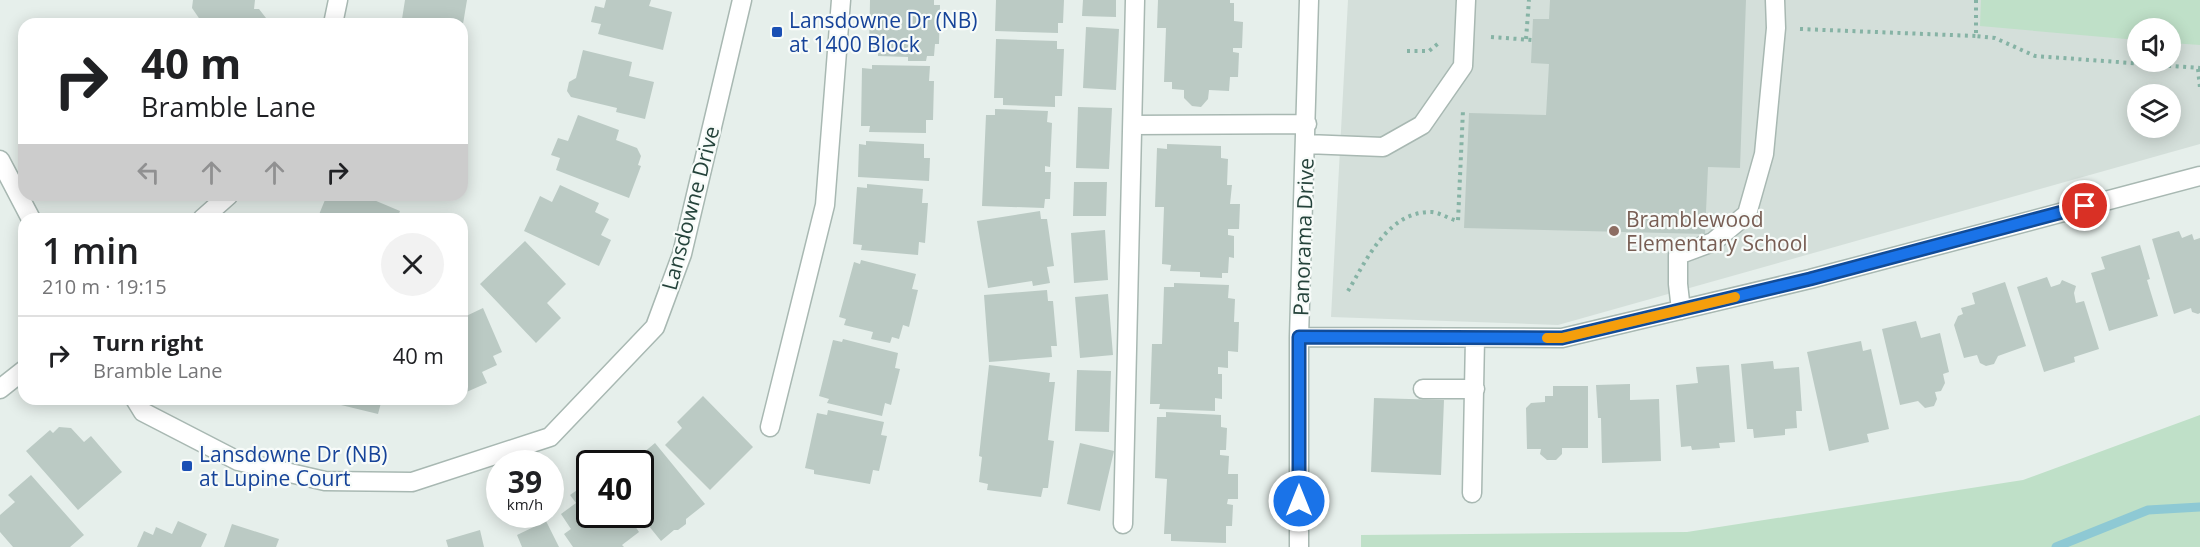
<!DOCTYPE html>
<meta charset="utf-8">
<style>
body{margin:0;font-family:"Open Sans",sans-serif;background:#f2f2f2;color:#202124;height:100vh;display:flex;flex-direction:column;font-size:22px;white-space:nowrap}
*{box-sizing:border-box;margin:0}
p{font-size:20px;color:#757577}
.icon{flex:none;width:33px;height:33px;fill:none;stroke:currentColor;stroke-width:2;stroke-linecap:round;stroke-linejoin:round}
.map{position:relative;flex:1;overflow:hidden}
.details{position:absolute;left:18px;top:213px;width:450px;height:192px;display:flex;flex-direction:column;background:#fff;border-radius:18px;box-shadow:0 3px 15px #0003}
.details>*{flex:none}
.guide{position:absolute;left:18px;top:18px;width:450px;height:183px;border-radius:18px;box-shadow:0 3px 15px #0003;background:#fff;color:#202124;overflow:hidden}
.fabs{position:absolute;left:2127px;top:18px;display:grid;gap:12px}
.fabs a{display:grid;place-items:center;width:54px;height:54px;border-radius:50%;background:#fff;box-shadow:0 3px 15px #0003;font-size:30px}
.speed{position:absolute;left:486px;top:450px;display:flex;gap:12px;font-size:30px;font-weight:700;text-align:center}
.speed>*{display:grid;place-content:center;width:78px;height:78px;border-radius:50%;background:#fff;box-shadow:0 3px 15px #0003;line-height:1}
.speed small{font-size:15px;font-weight:400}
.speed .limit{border:3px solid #111;border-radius:9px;background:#fff;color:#111}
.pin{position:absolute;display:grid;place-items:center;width:51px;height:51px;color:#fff;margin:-26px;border:3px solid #fff;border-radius:50%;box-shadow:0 2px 6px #0007}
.me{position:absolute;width:66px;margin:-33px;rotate:0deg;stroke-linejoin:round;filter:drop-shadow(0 0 4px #0008)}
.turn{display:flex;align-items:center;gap:21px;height:126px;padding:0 24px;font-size:27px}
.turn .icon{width:78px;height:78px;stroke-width:2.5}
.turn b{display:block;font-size:42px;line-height:51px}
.lanes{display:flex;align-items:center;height:57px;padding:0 24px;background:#0003;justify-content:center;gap:30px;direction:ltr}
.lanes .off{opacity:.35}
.round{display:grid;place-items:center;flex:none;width:63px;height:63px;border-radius:32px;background:#f2f2f2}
.headline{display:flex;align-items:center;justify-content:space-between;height:102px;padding:0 24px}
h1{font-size:36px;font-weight:600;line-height:45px}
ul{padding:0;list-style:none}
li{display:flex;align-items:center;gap:18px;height:78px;padding:0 24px;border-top:2px solid #e0e0e0}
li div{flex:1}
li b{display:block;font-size:22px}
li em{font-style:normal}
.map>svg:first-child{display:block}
</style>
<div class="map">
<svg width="2200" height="547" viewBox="0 0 2200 547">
<rect width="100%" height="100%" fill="#e6efeb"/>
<path fill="#d4dfda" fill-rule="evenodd" d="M1348,0H2200V144L1558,325L1331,317ZM2138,28H2170V62H2138ZM2138,94H2170V128H2138Z"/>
<path fill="#bfe0c8" d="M1981,0H2200V45L2171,43L2170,28H2138L2137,40L1980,26Z
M2200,415V547H1361V535L1687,532L2023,480Z"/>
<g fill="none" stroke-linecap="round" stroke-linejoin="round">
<path stroke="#8ec9d4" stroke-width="9" d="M2056,547L2148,510L2200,507"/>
</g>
<path fill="#bbcac4" d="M193,0H255L254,9H259L266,18V24H203L192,8Z
M405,0H467L463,24H410V20L402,19Z
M606,0H651L649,6L672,12L663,50L598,34L601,24L591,22L595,6L604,8Z
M870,0H934V5H940L939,44H935L934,56H927L926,61H908V57L878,56V51H869Z
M996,0H1064L1063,23H1058V33L995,31Z
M1083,0H1116V17L1082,16Z
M1158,0H1230V3H1234V21L1243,22L1242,48H1233V52L1239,53L1238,77H1230L1229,91L1209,90L1208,99L1201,107L1192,106L1184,98V90L1172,89V82H1164L1166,28H1157Z
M1550,0H1746L1740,168L1708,167L1705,234L1464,228L1469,113L1546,115L1549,64L1531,63L1533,19H1549Z
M1086,27L1119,29L1116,90L1083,88Z
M996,39L1057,41V49H1064L1062,96H1055V107L1003,105V98H994Z
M583,50L632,62L629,76L654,82L645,119L616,112L617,108L571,97L567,91L569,82L576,78Z
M872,65L930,66L929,81H934L933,120H926V133L869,132L870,126H861L862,68L872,69Z
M1078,107L1112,108L1109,169L1076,168Z
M995,109L1048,111L1047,122L1052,123L1050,167L1045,166V172H1051L1050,199H1045L1044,208L982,206L986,115H995Z
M578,115L619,130L616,140L637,148L641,156L638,165L641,166L629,198L556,170L560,158L551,155L558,138L568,141Z
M866,141L924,144V158H930L929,181L858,177L859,144L866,145Z
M1167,144L1221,146V158L1228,159L1227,185H1232L1230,204H1240L1239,229H1228V235L1234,236V258L1229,257L1228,273H1222V278L1200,277V272L1170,271L1171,265L1162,264L1164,207H1155L1157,148L1167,149Z
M1074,182H1107L1106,216H1073Z
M867,184L923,189L922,203H928L925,243L919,242L918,255L861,250L862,245L853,244L857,187L867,188Z
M560,185L599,203L595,212L609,219L601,235L611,240L599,266L524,231L540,196L552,202Z
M327,195H362L400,211L397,219H322L318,217Z
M397,195H414L411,201Z
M1040,211L1041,219H1047L1054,266L1047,267L1050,283L1033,286L1032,281L988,288L977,221Z
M1105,230L1108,280L1074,283L1071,233Z
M2179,231L2182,238L2192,234L2194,240L2200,238V313L2198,314L2192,312L2191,308L2174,314L2152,239Z
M525,241L566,284L547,303L561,318L536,343L480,284Z
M2140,245L2150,279L2147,280L2158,316L2109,331L2091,273L2105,269L2101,257Z
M861,260L916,274L912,289L918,290L909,327L903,325L899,339L892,337L890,343L871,339L873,332L844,325L846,319L839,317L854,262L860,264Z
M2047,277L2051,287L2060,284L2062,280L2076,286L2074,293L2076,303L2084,301L2099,349L2074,357L2075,362L2044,372L2017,287Z
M2005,282L2026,346L1998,356L1994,364L1986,366L1980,363L1977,355L1964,358L1954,325L1958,316L1963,314L1961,308L1975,304L1972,293Z
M1174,283L1229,285L1228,298L1235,299L1234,322H1239L1238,352L1228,351V368L1218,367V374H1222V399L1215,398V411L1159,409L1160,404H1150L1152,344H1162L1164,287H1174Z
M1047,290L1048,301H1053L1057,346H1051L1052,357L989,362L984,295Z
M1108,294L1113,355L1080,358L1075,297Z
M483,308L502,352L493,356L497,365L482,372L487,383L462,394V318Z
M1916,321L1921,338L1940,333L1949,372L1943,374L1945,383L1941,391L1935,392L1937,399L1934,406L1925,408L1918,401L1900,405L1882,329Z
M843,339L898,353L895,368L900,369L891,405L885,403L882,416L827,403L829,399L819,396L833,340L842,342Z
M1861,341L1863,351L1871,349L1889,429L1867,434L1869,442L1829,451L1807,352Z
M1773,361L1774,369L1799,367L1802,411H1796L1797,428L1785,429V435L1754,438L1753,429H1747L1741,364Z
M989,365L1050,373L1049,382H1055L1048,440L1054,441L1048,488H1043L1041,497L987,490L988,484L979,482L982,457L979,456Z
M1729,365L1735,442L1719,443L1720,448L1692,450L1691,446L1681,447L1676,385L1698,383L1696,367Z
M1077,370L1111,371L1109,432L1075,431Z
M1630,384V400L1659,399L1661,461L1602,463L1601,418H1598L1596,385Z
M1553,386H1588V448H1562V454L1556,460H1547L1540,454L1541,449H1527L1526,408L1531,403L1545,402V396H1553Z
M703,396L753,447L710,490L665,445L682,428L677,422Z
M1374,398L1444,400L1441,475L1371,472Z
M342,399H382L378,414L341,405Z
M828,410L884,422L881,435L887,436L879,471L873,470L870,484L814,474V470L805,468L817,413L827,415Z
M1166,412L1221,415V427L1227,428L1226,450H1220V455L1229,456L1228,474H1238V499H1228L1227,504L1233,505L1232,526H1226V543L1171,541V534H1164L1167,479L1155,478L1157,417H1166Z
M59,427L71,428L84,442L91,436L122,472L78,510L26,451L50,430L53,433Z
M655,443L705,504L686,519V524L678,530H674L661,541L640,515V464H630Z
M1080,443L1114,451L1100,511L1067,504Z
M31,475L84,535L70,547H13L0,532V515L15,502L8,495Z
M590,481V514H627L639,532L622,545L624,547H573L564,534L571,529L561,514L576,503L570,495Z
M178,521L207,534L201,547H137L144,531L153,535L156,527L172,534Z
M546,521L559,547H522L517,535Z
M232,524L279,539L276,547H224Z
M480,530L484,547H448L446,540Z"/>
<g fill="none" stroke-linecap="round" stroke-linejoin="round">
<defs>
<path id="minor" d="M333,24L338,0
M1133,125L1307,124
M1306,144L1383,147L1422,125L1463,66L1466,0
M0,160L31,219
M202,219L229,195
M1681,310L1678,284V255L1713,242L1747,214L1764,154L1776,28L1775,0
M1299,337L1562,338L1810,279L2200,176
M0,389L24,370
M1423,389H1475
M135,399L143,412L238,461L325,481L412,482L550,437L655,327L682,254L742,0
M770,427L825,205L841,0
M1472,493L1475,338
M1123,524L1135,0
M1299,547V337L1309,0"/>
</defs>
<use href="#minor" stroke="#a8b8b2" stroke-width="21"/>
<path stroke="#86b3a5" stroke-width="4" stroke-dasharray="3 4.5" stroke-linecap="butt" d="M1976,0V36L1995,38L2035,56L2200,68
M1800,29L1976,36
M1491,37L1532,40
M1526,39L1529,0
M1407,51H1429L1440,42
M2198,69L2200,88
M1348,291C1367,259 1388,211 1432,212C1441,213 1449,219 1458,221L1463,110"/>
<use href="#minor" stroke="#fff" stroke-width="18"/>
</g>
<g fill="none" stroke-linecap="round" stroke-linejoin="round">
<defs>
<path id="route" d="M1299,501V337L1562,338L1810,279L2085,206"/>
</defs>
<use href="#route" stroke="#114b97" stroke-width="15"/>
<use href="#route" stroke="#1a73e8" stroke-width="10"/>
<path stroke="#f59e0b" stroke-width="10" d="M1547,338H1562L1735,297"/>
</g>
<g fill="#1a4fb4" stroke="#f7fbf9" stroke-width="2">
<rect x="771" y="26" width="12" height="12" rx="3"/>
<rect x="181" y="460" width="12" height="12" rx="3"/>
</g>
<circle fill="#8d6e63" stroke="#f7fbf9" stroke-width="2" cx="1614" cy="231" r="6"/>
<g text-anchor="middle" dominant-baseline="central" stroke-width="4.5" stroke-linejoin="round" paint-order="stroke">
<g font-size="21" fill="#164399" stroke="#f7fbf9" text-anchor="start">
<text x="789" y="20">Lansdowne Dr (NB)<tspan x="789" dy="24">at 1400 Block</tspan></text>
<text x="199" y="454">Lansdowne Dr (NB)<tspan x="199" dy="24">at Lupine Court</tspan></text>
</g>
<g font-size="21" fill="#24423a" stroke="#f7fbf9">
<text transform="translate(690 208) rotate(-75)">Lansdowne Drive</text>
<text transform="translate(1303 237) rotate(-88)">Panorama Drive</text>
</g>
<g font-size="21" fill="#785e54" stroke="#f7fbf9" text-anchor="start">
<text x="1626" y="219">Bramblewood<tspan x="1626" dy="24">Elementary School</tspan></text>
</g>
</g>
</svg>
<div class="fabs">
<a><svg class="icon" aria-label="sound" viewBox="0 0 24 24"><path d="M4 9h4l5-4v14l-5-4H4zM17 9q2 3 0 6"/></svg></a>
<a><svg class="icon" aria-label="layers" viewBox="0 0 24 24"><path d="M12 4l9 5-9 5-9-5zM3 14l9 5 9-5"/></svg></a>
</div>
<div class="speed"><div>39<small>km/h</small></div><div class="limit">40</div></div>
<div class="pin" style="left:2085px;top:206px;background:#d93025"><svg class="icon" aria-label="arrive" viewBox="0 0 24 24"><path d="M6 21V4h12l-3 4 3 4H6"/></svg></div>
<svg class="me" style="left:1299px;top:501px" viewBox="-20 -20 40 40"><circle r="17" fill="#1a73e8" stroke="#fff" stroke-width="3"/><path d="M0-11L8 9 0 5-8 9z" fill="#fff"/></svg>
<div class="guide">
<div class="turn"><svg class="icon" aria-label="right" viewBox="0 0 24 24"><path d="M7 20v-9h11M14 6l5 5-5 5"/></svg><div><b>40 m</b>Bramble Lane</div></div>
<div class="lanes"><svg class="icon off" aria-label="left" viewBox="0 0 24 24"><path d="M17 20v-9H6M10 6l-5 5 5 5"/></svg><svg class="icon off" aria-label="ahead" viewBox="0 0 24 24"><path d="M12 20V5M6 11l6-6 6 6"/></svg><svg class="icon off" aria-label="ahead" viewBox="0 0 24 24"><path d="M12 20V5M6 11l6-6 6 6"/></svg><svg class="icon" aria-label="right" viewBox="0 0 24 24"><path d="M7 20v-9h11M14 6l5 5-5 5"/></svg></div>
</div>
<section class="details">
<div class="headline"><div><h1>1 min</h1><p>210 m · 19:15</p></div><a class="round"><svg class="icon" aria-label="close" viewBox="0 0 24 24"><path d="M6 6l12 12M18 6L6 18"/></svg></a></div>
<ul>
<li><svg class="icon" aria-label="right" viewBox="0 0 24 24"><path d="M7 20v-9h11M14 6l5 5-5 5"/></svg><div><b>Turn right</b><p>Bramble Lane</p></div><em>40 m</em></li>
</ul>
</section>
</div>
